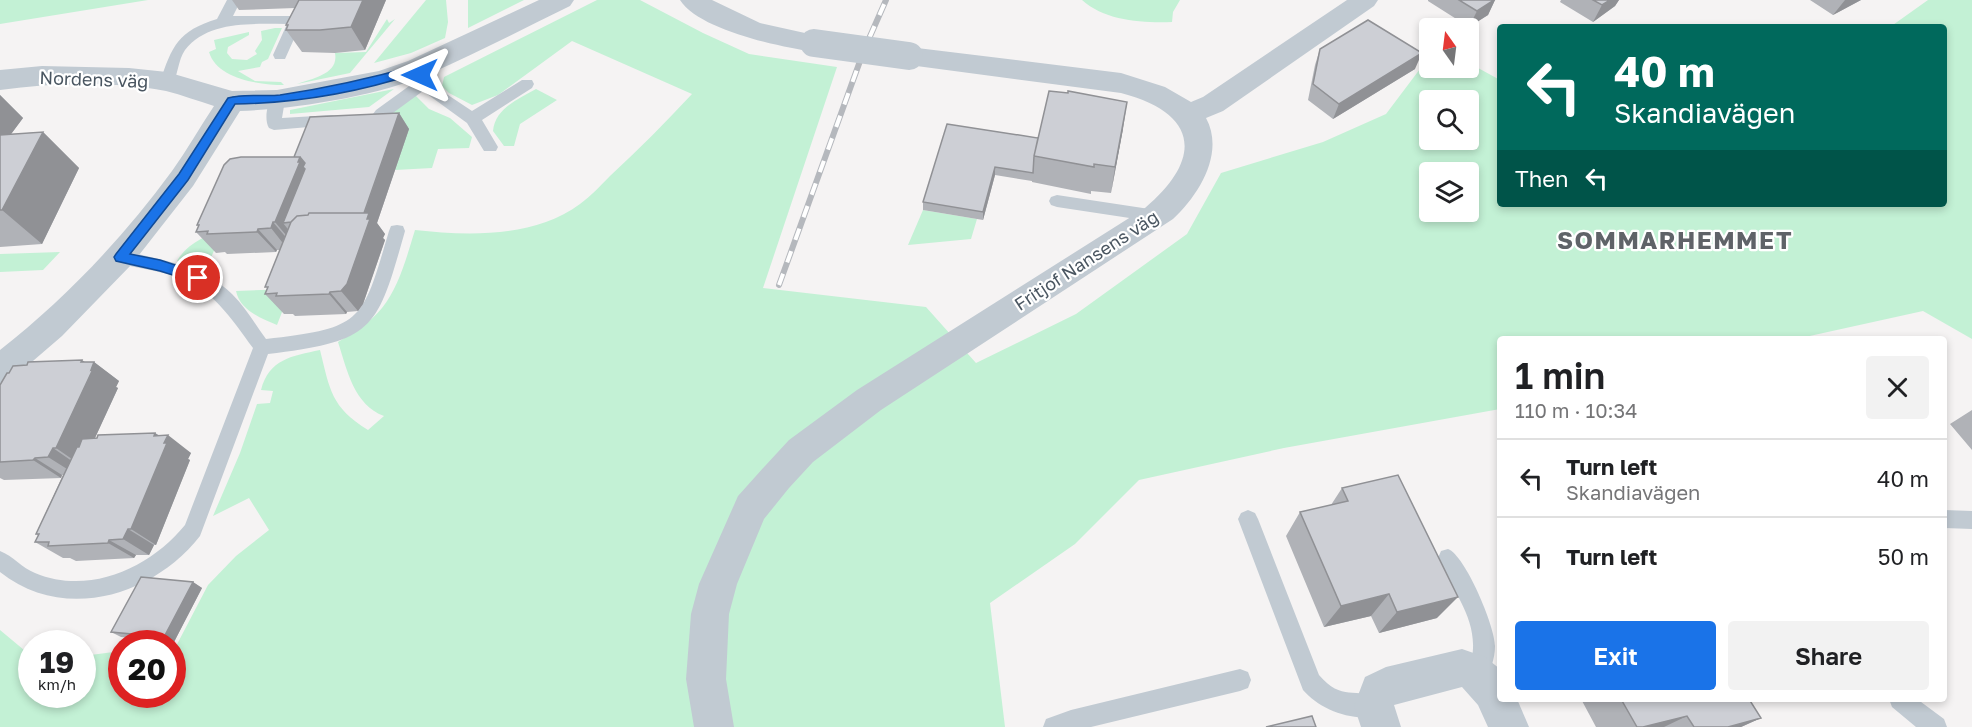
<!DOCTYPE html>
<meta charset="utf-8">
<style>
body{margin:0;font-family:"Golos Text",sans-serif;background:#f2f2f2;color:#202124;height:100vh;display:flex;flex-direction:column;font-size:22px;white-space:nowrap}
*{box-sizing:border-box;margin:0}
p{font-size:20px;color:#757577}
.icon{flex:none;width:33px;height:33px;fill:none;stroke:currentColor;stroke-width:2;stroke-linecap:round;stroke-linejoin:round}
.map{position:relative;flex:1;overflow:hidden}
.panel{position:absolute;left:1497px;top:336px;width:450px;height:366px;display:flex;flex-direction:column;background:#fff;border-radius:6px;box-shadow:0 3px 9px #0003}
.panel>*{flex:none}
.hud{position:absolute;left:1497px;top:24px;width:450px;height:183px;border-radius:6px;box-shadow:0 3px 9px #0003;background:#00695c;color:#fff;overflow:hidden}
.needle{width:39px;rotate:346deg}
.controls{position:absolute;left:1419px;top:18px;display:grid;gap:12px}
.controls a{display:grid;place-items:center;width:60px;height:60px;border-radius:6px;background:#fff;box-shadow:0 3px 9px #0003;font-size:30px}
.speed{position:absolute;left:18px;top:630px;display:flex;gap:12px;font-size:30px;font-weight:700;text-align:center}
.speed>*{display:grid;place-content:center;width:78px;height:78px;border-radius:50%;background:#fff;box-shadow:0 3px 9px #0003;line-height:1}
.speed small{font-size:15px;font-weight:400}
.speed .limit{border:9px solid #d22;background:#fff;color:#111}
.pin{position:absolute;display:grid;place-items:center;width:51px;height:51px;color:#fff;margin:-26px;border:3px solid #fff;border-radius:50%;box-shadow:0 2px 6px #0007}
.me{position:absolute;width:66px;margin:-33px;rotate:270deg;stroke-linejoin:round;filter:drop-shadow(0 0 4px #0008)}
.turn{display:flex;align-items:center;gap:21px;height:126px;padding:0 18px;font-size:27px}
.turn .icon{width:78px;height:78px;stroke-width:2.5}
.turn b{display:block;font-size:42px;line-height:51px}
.then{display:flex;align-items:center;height:57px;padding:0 18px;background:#0003;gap:12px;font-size:22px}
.round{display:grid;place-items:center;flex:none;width:63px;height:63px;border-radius:6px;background:#f2f2f2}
.headline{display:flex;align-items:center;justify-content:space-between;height:102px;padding:0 18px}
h1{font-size:36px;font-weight:600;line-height:45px}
.action{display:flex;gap:12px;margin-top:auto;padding:12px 18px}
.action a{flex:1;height:69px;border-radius:6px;background:#1a73e8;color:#fff;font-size:24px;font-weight:600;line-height:69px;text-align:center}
.action a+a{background:#f2f2f2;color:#202124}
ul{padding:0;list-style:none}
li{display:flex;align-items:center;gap:18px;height:78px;padding:0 18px;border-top:2px solid #e0e0e0}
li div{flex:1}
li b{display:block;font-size:22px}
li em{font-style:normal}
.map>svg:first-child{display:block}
</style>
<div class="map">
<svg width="1972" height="727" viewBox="0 0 1972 727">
<rect width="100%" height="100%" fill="#f5f3f3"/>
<path fill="#c3f1d5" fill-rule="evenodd" d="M0,0H148L0,24Z
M426,0H446L448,22L445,38L411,53L374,63Z
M468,0H524L468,28Z
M597,0H640L703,33L749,54L837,67L763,288L926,307L976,363L1076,314L1187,234L1221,173L1323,142L1386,114L1429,57L1430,68H1468L1469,63L1500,80V204H1944V27H1890L1928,0H1972V339L1923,311L1796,339H1500V409L1284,448L1139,480L1075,544L990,603L1005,727H0V630L24,650L31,648L32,694H82L83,656L121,651L122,694H172L173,652L208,585L236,556L269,530L249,498L213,516L240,453L257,404L270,403L273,391L261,390C269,359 292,356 320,350C330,390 331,407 368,430L384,416C354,405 347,370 338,342C353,333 371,322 382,308C399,287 407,256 415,230C468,236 534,238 580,204C591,196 601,185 610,176C639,149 666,122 692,94L572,41L498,95L472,105L449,93L442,86L444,77ZM1430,100H1468V140H1430ZM1430,172H1468V212H1430Z
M1082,0H1180L1173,12L1172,22C1142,23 1105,21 1082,0Z
M387,19L389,23L395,19L350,73L297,84C313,78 339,74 335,53L366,52Z
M275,28H282L268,59L262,62L260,67L238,71L255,81L281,82L284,85C259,85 217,79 209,52L216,49L214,40L249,32V35L228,47L227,53L232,59L247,60L257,54L255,51L262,40L261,31Z
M394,89L369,107L290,114V110Z
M536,89L557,100L520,124L514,146H504L493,131C495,108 519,99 536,89Z
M414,94L429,109L450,118L472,137L469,148L438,149L432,168L395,170L408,129L370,131Z
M923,210L977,219L971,239L908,245Z
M224,228L209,262L177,261C187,243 207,236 224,228Z
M60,252L43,270L0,272V254Z
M291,289L277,325C260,318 240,310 236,291Z"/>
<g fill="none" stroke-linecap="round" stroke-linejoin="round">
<path fill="#c1cad2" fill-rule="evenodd" d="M227,0H241L233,16H301L303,19L285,59H275L273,55L287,24C253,24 208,20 185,50C178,60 178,75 172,86H162L160,82C172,46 178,31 217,19Z
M418,63L423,64L429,78L439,89L472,111L522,80H532L534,84L532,88L482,120L498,147L496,151H484L467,123L423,91L386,118H376L373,114L376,110L416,81L411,68Z
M277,95L282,96L285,100L282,118L332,115L337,116L340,120L337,124L332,125L274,130L269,128C264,120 267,104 272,96Z
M1057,195L1156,210L1162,212L1164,216L1162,220L1156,222L1057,207L1051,205L1049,201L1051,197Z
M397,225L403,226L405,231C377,330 375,341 268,354L200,536C153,596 64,623 0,572V551C13,556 22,568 35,573C90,596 151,567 185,525L253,348C231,318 212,288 175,276C155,270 135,268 115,262L113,257L115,252L121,250C160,260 203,265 232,294C246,308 255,324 266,339C364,328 362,322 389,231L391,226Z
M1248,510L1255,513L1258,519L1319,675C1342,702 1355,687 1382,698L1385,706L1382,714C1356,724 1320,710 1303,690L1238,519L1241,513Z
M1944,510L1972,511V529L1944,528Z
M1448,549C1465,555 1495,626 1495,646C1495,659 1490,670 1486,682L1478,685L1470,682L1467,674C1486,628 1456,598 1438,558L1441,551Z
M1240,669L1248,672L1251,680L1248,688L1240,691L1091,727H1043L1046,719L1071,710Z
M1889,699H1917L1944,719L1947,727H1916L1892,707Z"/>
<path fill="#c1cad2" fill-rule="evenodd" d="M539,0H574L570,6C523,29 477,53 429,74C378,96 295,109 240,111L193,186L132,264L62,336L12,379L0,383V350C65,299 123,238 172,171C187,150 200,127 214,106C198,101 182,95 166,91C112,81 54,83 0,90V70L42,66L129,68L167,72L232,91L277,90L379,71L408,61Z
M680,0H712L760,23L823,37L827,43L823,49L814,52C780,47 699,30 680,0Z
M1347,0H1378L1374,6L1223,111L1206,118C1225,153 1199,195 1173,219L881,410L813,462L789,488L764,519L737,584L729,614L726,679L734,727H694L686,679L691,614L699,584L738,496L765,466L789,440L857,390L1145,208C1204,158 1198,113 1121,93L909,65L899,62L896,56L899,50L909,47L1121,73L1165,87L1191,102L1203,97Z
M1462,649L1485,657L1500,669V699H1517L1529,727H1488L1478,705L1462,687L1394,705L1401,727H1361L1354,706L1365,677L1386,667Z"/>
<defs>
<path id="rail" d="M779,285L864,50L886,0"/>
</defs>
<use href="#rail" stroke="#b5b8bd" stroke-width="6"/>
<use href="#rail" stroke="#fff" stroke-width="4" stroke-dasharray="12" stroke-linecap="butt"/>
<path stroke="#c1cad2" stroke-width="28" d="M814,43L909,56"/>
</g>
<path fill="#b0b2b7" d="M232,0H386L365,50L335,53L302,52L286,30L288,27L286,25L295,8L239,10Z
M1428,0H1495L1488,15L1469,27L1428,1Z
M1561,0H1619L1615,6L1593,22L1560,2Z
M1810,0H1861L1833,15Z
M1320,49L1415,69L1333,119L1308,100L1315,65Z
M0,95L23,118L11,134L43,132L79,168L42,244L0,247Z
M399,113L409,129L377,223L385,234L383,238L385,240L363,304L358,311L347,312L346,314L295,316L293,314H284L265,294L280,250H277L276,252L227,254L225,252L216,253L196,232L294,157Z
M1123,129L1111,193L1091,191V194L1032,182V181L995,175L983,220L923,210V202L1038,138Z
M85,362H94L119,381L116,387L118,388L95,438L155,433L191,453L188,459L190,460L156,545H154L149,555H136L134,558L76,561L70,558H63L35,542L38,535L36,534L63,475H62L61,478L4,480L0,478V385Z
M1972,410V450L1950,424Z
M1342,488L1437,618L1379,633L1371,616L1324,627L1286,536L1300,512L1331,505Z
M193,582L202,588L174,642L121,637L111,632Z
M1581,699H1749L1761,718L1741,727H1596Z"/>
<path fill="#909195" d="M363,0H386L365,50L351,27Z
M1494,0H1495L1488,15L1469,27L1477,11Z
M1610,0H1619L1615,6L1593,22L1602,5Z
M1845,0H1861L1833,15Z
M1422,53L1415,69L1333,119L1339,104Z
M0,95L23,118L0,149Z
M1127,102L1123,129L1111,193L1115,167Z
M399,113L409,129L377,223L385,234L383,238L385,240L363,304L358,311L341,291L363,217Z
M43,132L79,168L42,244L2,210Z
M300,157L316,178L283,223L295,238L291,241L275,222Z
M995,167V175L983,220V212Z
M273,222L289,241L282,242L271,228Z
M258,229L277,250L276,252L257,232Z
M330,292L347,312L346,314L329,294Z
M82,360L92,367L94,362L119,381L116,387L118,388L82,466L56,448Z
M155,433L165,440L168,435L191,453L188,459L190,460L156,545L131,529Z
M53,448L79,466L75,474L48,457Z
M35,458L62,475L61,478L33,460Z
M128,529L154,545L149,555L123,539Z
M109,540L136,555L134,558L108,543Z
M193,582L202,588L174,642L164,637Z
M1389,594L1371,616L1324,627L1341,606Z
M1458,597L1437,618L1379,633L1397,612Z
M1687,716L1664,727H1643Z
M1761,718L1741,727H1728Z"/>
<path fill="#cdcfd5" stroke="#909195" stroke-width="1.5" d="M299,0H363L351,27L320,30H286L288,25H286Z
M1459,0H1494L1477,11Z
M1593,0H1610L1602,5Z
M1368,20L1422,53L1339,104L1313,84L1320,49Z
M1049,91L1068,93V91L1127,102L1115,167L1094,164V167L1034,156Z
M399,113L364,213H309L308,215L297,216L291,222L283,223L305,169L303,167L305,163L300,157H294L310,117Z
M947,124L1038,138L1034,156L1033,173L995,167L983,212L923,202Z
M43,132L2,210H0V135Z
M241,157H300L298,162H300L275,222H273L271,228L258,229L257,232L207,234L208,231L196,232L199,225H197L224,165L230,159Z
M309,213H369L367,219H370L347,284L341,291L330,292L329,294L276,296L277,293L265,294L268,287H265L291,222L297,216L308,215Z
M82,360L81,362H94L91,370L93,369L56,448H53L48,457L35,458L33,460L0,462V385L7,373H9L13,366L27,365L28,362Z
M155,433L154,436L168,435L164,443H167L131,529H128L123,539L109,540L108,543L48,546L49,542H35L39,534H36L77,447H79L82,439L97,438L98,435Z
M1398,475L1458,597L1397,612L1389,594L1341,606L1300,512L1348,501L1342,488Z
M141,577L193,582L164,637L111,632Z
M1621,699H1749L1761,718L1728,727H1694L1687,716L1643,727H1637Z
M1312,716L1316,727H1266Z"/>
<path fill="#1a73e8" stroke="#114b97" stroke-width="1.5" d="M418,65L422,66L425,75L424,78H416L414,74C356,93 296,103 235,104L188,180L130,254L160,260L203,274L204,278L203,281L198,283L160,271L116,261L114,257L116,254L179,174L228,98C244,93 263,97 280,95C327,88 372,78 418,65Z"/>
<g text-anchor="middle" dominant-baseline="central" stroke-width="4.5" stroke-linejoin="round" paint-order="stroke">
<g font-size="18" fill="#4a5661" stroke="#fff">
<text transform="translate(94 79) rotate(2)">Nordens väg</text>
<text transform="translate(1086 260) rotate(-33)">Fritjof Nansens väg</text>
</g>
<g font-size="24" font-weight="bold" letter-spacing="1.5" fill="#5f6368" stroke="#fff">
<text x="1675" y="239">SOMMARHEMMET</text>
</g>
</g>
</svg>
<div class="controls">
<a><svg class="needle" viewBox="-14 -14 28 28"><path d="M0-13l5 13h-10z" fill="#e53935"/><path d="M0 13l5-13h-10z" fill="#757577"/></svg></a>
<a><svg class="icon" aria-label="search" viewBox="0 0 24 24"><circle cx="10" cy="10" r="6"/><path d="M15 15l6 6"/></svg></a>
<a><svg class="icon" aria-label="layers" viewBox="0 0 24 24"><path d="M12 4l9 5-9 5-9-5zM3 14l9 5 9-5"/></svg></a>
</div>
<div class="speed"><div>19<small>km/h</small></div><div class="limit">20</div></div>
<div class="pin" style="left:198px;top:278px;background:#d93025"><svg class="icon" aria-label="arrive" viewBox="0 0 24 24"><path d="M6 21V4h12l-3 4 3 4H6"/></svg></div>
<svg class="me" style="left:420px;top:75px" viewBox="-20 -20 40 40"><path d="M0-17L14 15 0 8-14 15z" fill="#1a73e8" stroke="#fff" stroke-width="4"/></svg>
<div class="hud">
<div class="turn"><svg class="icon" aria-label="left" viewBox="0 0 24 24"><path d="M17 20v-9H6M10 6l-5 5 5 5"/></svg><div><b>40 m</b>Skandiavägen</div></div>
<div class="then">Then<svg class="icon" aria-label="left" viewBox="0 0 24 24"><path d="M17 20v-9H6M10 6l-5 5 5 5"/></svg></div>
</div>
<section class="panel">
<div class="headline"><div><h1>1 min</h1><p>110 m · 10:34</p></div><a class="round"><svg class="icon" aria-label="close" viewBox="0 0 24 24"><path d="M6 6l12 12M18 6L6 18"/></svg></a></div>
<ul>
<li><svg class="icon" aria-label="left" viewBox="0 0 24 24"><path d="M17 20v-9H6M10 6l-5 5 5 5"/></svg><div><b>Turn left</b><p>Skandiavägen</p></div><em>40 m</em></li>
<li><svg class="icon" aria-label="left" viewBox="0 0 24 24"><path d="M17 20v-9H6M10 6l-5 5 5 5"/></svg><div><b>Turn left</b></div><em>50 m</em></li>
</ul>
<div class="action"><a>Exit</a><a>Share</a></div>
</section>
</div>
